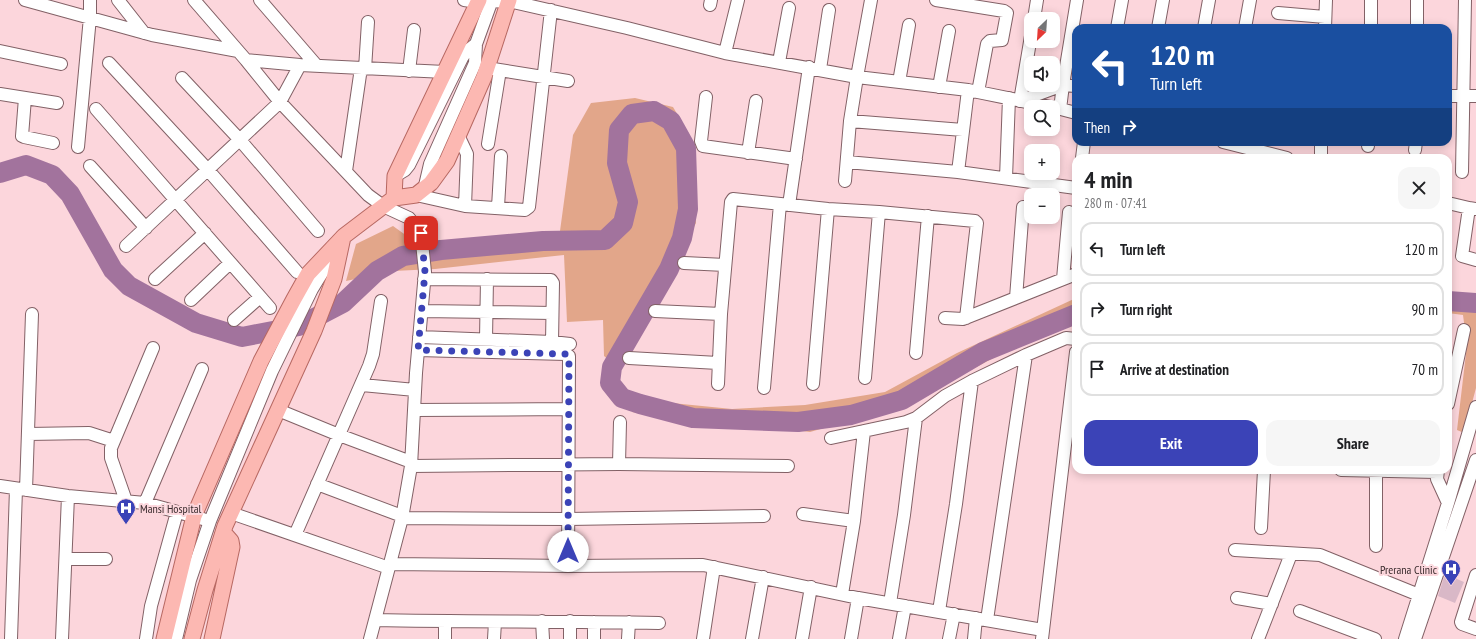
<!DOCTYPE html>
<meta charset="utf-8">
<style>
body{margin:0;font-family:"PT Sans Narrow",sans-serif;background:#f6f6f6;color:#202124;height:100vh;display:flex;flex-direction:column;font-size:15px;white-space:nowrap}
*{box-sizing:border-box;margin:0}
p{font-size:13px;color:#757577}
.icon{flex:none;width:22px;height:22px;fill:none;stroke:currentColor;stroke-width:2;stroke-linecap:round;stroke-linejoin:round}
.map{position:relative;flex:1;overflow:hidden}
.panel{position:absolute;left:1072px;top:154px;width:380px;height:320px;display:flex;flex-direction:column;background:#fff;border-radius:12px;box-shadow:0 2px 10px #0003}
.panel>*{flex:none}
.top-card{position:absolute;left:1072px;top:24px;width:380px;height:122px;border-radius:12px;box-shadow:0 2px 10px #0003;background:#1a4fa0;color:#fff;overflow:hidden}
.needle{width:26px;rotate:205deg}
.tools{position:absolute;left:1024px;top:12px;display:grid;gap:8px}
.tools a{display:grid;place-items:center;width:36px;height:36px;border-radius:8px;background:#fff;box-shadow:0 2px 10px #0003;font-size:20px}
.pin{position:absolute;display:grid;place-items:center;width:34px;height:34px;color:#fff;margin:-17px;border-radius:8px;box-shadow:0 2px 6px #0006}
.me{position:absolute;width:44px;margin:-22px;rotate:0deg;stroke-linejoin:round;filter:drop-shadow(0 0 3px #0008)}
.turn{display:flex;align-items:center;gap:14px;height:84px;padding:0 12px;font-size:18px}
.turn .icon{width:52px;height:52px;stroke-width:2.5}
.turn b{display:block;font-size:28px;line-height:34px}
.then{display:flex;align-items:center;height:38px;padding:0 12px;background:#0003;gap:8px;font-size:15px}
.round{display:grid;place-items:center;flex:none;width:42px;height:42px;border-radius:12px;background:#f6f6f6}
.overview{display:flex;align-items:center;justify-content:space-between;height:68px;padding:0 12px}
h1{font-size:24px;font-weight:800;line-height:30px}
.primary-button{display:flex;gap:8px;margin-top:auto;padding:8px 12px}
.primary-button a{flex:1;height:46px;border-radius:12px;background:#3b43b7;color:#fff;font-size:16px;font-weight:800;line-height:46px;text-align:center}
.primary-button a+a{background:#f6f6f6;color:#202124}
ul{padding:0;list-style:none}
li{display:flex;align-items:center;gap:12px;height:54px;margin:0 8px 6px;padding:0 4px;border:2px solid #e0e0e0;border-radius:12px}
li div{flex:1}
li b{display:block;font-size:15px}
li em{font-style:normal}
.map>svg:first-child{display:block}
</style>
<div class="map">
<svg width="1476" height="639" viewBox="0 0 1476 639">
<rect width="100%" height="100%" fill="#fcd6dc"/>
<path fill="#e2a68a" d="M635,98L673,107L689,134L696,223L635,341L619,368L604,356L603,320L567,322L564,255L435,269L393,271L346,281L356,244L393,226L414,241L462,240L560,231L573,135L591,103Z
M1448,296L1471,297L1476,299V388L1464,433L1457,430L1467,345L1463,315L1448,313Z
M1076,298V320L1018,345L967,372L894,408L810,432L778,428L682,420L632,412L652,401L732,409L805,405L885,392L957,353Z"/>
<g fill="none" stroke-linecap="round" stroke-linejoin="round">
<path stroke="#a2739d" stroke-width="20" d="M0,173L26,165L52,175L70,194L113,270L129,286L196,323L242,337L299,326L343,303L377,271L403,256L441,250L543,241L605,240L623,223L628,202L617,163L619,130L632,114L654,111L671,121L686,148L688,209L682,238L669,269L612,367L610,383L622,398L640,404L693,418L798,422L851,415L902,400L983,352L1076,314
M1448,301L1476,303"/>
</g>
<path fill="#d9b8c7" d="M1445,574L1464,582L1455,603L1438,596Z"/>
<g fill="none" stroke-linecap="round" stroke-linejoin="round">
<defs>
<path id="minor" d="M25,0L152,35L238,51
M118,0L144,33
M194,0L246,60L280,102L368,195L383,206L409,218L421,233L425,272L416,373L411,466L402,518L370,639
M260,0L317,66
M464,0L478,2L509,1L627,28L725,53L857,77L968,90L1051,107
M936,0L1004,11L1007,13L1002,40L990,41L987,44L978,92
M1417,0V28
M710,5L711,0
M1278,13L1325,17
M1034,19L1037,0
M1117,28L1122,0
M1158,28L1163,0
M1204,28L1209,0
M1245,28L1250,0
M1325,28L1326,0
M1371,28V0
M0,51L61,64
M725,53L738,0
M246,60L300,65L445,72
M779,62L789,8
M109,63L208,170L297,272
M487,68L568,81
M365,69L368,22
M820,69L829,10
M409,71L414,30
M182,78L240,140L318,231
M899,82L909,25
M939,87L949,31
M0,94L57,103
M1448,96H1476
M706,97L701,141L703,146L796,159
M25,98L22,136L24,137L53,143
M1020,101L1031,36
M1020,101L1063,85L1076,86
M1053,107L1076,113
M96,109L270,308
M1060,109L1063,85L1077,0
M850,121L963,130
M458,135L467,154L465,206
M1223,142L1287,158
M488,144L500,70
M1368,146V142
M78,147L90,17V0
M1415,150L1416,142
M748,153L756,101
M1082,158L1084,142
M1321,158V142
M847,162L958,172L1076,188
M90,166L146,228
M346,171L361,68
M958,172L968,90
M1462,172L1465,0
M395,176L405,170L409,165L462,58L466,52L476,44
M1006,178L1009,98
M845,181L850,121L857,77L871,0
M424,190L430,164L475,63L476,44L492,0
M416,195L465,206L525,210L529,207L551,10
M1448,203L1469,208L1476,209
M789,205L809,67
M498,207L501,156
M1469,208L1462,256L1476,260
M126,246L280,102L300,65
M684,263L725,265
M155,279L205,233
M424,279L551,280L553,283L552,342
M1063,279L1069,212
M1016,298L1023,207
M191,300L230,263
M422,311L552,313
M655,311L721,314
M945,318L963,319L1076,274
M234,320L260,297
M419,337L552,342L570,344
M486,339L487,279
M418,350L566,354L569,356L568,566
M916,353L928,216
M629,358L718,363
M865,378L879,212
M718,384L721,314L731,202L733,199L828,209L879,212L975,221L977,223L966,318
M813,384L828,209
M362,385L415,390
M764,388L780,204
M1448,404L1464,330
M278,410L339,435L411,462
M414,410L568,409
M28,434L89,433L114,441
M831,438L906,422L916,418L945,396L972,381L1026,355L1066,338L1076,339
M619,464L620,422
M411,466L619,464L788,466
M1341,470L1437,472
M1438,470L1437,479L1448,503
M317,484L402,516
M0,486L68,496L145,503L203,519
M26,490L32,314
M126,501L111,458V448L153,348
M145,503L202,369
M231,513L389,568
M803,514L854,521
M402,518L568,519L764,516
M1261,528L1264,470
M295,535L369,366L373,354L381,301
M1376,546V471
M1235,550L1320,555L1419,595
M66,559H106
M390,564L568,566L703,565L858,598L1043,630
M1476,575L1461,622L1462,624L1476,629
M842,594L854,521L864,431
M1237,598L1272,604
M890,603L904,515L916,418
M939,611L956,504L972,381
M1300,611L1375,639
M375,620C470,622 564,621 659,623
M987,620L1026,355
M542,621L543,639
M11,639L16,489
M62,639L68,496
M146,639L151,606L177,512
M176,639L190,580L210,521L272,371L312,289L334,253
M445,639V621
M494,639L495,622
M570,639V621
M594,639V622
M628,639L629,622
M703,639L714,567
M752,639L763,577
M802,639L811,587
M851,639L858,598
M899,639L905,606
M949,639L954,614
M974,639L976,618
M1042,639L1076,352
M1258,639L1291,554
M1405,639L1448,503L1476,407
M1415,639L1476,460"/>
<path id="major" d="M394,198L395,176L479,0
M164,639L194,516L261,361L294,299L308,274L344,236L394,198L416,195L431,183L447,161L484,77L509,0
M192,639L205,590L225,526L314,331L334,279L343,237
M212,639L232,547L231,541L223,532"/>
</defs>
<use href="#minor" stroke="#826166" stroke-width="14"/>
<use href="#major" stroke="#b76862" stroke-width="17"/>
<use href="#minor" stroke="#fff" stroke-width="12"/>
<use href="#major" stroke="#fcb8b2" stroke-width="15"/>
</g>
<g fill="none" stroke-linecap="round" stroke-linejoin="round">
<path stroke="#3b43b7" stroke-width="7" stroke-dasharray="0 12.6" d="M421,233L425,272L418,350L566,354L569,356L568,551"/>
</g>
<defs>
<symbol id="hospital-pin" viewBox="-11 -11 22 30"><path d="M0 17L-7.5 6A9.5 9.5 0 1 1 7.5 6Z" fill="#3b43b7" stroke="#fcd6dc"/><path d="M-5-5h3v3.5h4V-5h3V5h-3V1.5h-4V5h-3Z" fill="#fff"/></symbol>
</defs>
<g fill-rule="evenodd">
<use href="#hospital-pin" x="115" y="497" width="22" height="30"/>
<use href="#hospital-pin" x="1440" y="558" width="22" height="30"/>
</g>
<g text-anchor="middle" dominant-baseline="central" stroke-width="4" stroke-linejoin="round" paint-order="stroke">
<g font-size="12" fill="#3a2c2e" stroke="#fcd6dc" text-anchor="start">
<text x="140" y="508">Mansi Hospital</text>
<text x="1437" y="569" text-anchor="end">Prerana Clinic</text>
</g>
</g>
</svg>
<div class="tools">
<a><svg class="needle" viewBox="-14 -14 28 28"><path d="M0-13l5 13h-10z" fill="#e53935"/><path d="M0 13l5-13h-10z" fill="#757577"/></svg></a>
<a><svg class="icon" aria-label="sound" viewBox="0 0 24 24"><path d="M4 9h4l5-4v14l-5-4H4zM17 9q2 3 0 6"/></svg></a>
<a><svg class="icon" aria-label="search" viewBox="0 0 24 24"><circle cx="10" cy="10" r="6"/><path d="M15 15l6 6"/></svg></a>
<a>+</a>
<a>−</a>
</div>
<div class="pin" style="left:421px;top:233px;background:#d93025"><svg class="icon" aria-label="arrive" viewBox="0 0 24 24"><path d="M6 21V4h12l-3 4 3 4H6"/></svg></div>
<svg class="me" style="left:568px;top:551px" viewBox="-20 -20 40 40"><circle r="19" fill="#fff"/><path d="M0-13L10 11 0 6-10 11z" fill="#3b43b7"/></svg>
<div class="top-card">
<div class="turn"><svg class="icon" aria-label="left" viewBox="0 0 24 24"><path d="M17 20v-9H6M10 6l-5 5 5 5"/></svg><div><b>120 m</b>Turn left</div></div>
<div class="then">Then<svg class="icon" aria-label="right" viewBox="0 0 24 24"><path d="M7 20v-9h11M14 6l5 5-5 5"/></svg></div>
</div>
<section class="panel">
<div class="overview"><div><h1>4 min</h1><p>280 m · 07:41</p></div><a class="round"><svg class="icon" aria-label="close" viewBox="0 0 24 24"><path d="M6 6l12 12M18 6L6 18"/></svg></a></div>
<ul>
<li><svg class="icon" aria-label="left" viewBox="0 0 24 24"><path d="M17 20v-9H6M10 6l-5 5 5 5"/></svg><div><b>Turn left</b></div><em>120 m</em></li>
<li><svg class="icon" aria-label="right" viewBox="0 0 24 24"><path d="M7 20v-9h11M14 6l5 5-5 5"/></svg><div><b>Turn right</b></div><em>90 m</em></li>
<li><svg class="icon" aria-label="arrive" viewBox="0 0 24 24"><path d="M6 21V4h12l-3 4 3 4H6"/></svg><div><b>Arrive at destination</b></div><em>70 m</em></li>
</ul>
<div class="primary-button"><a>Exit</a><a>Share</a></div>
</section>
</div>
